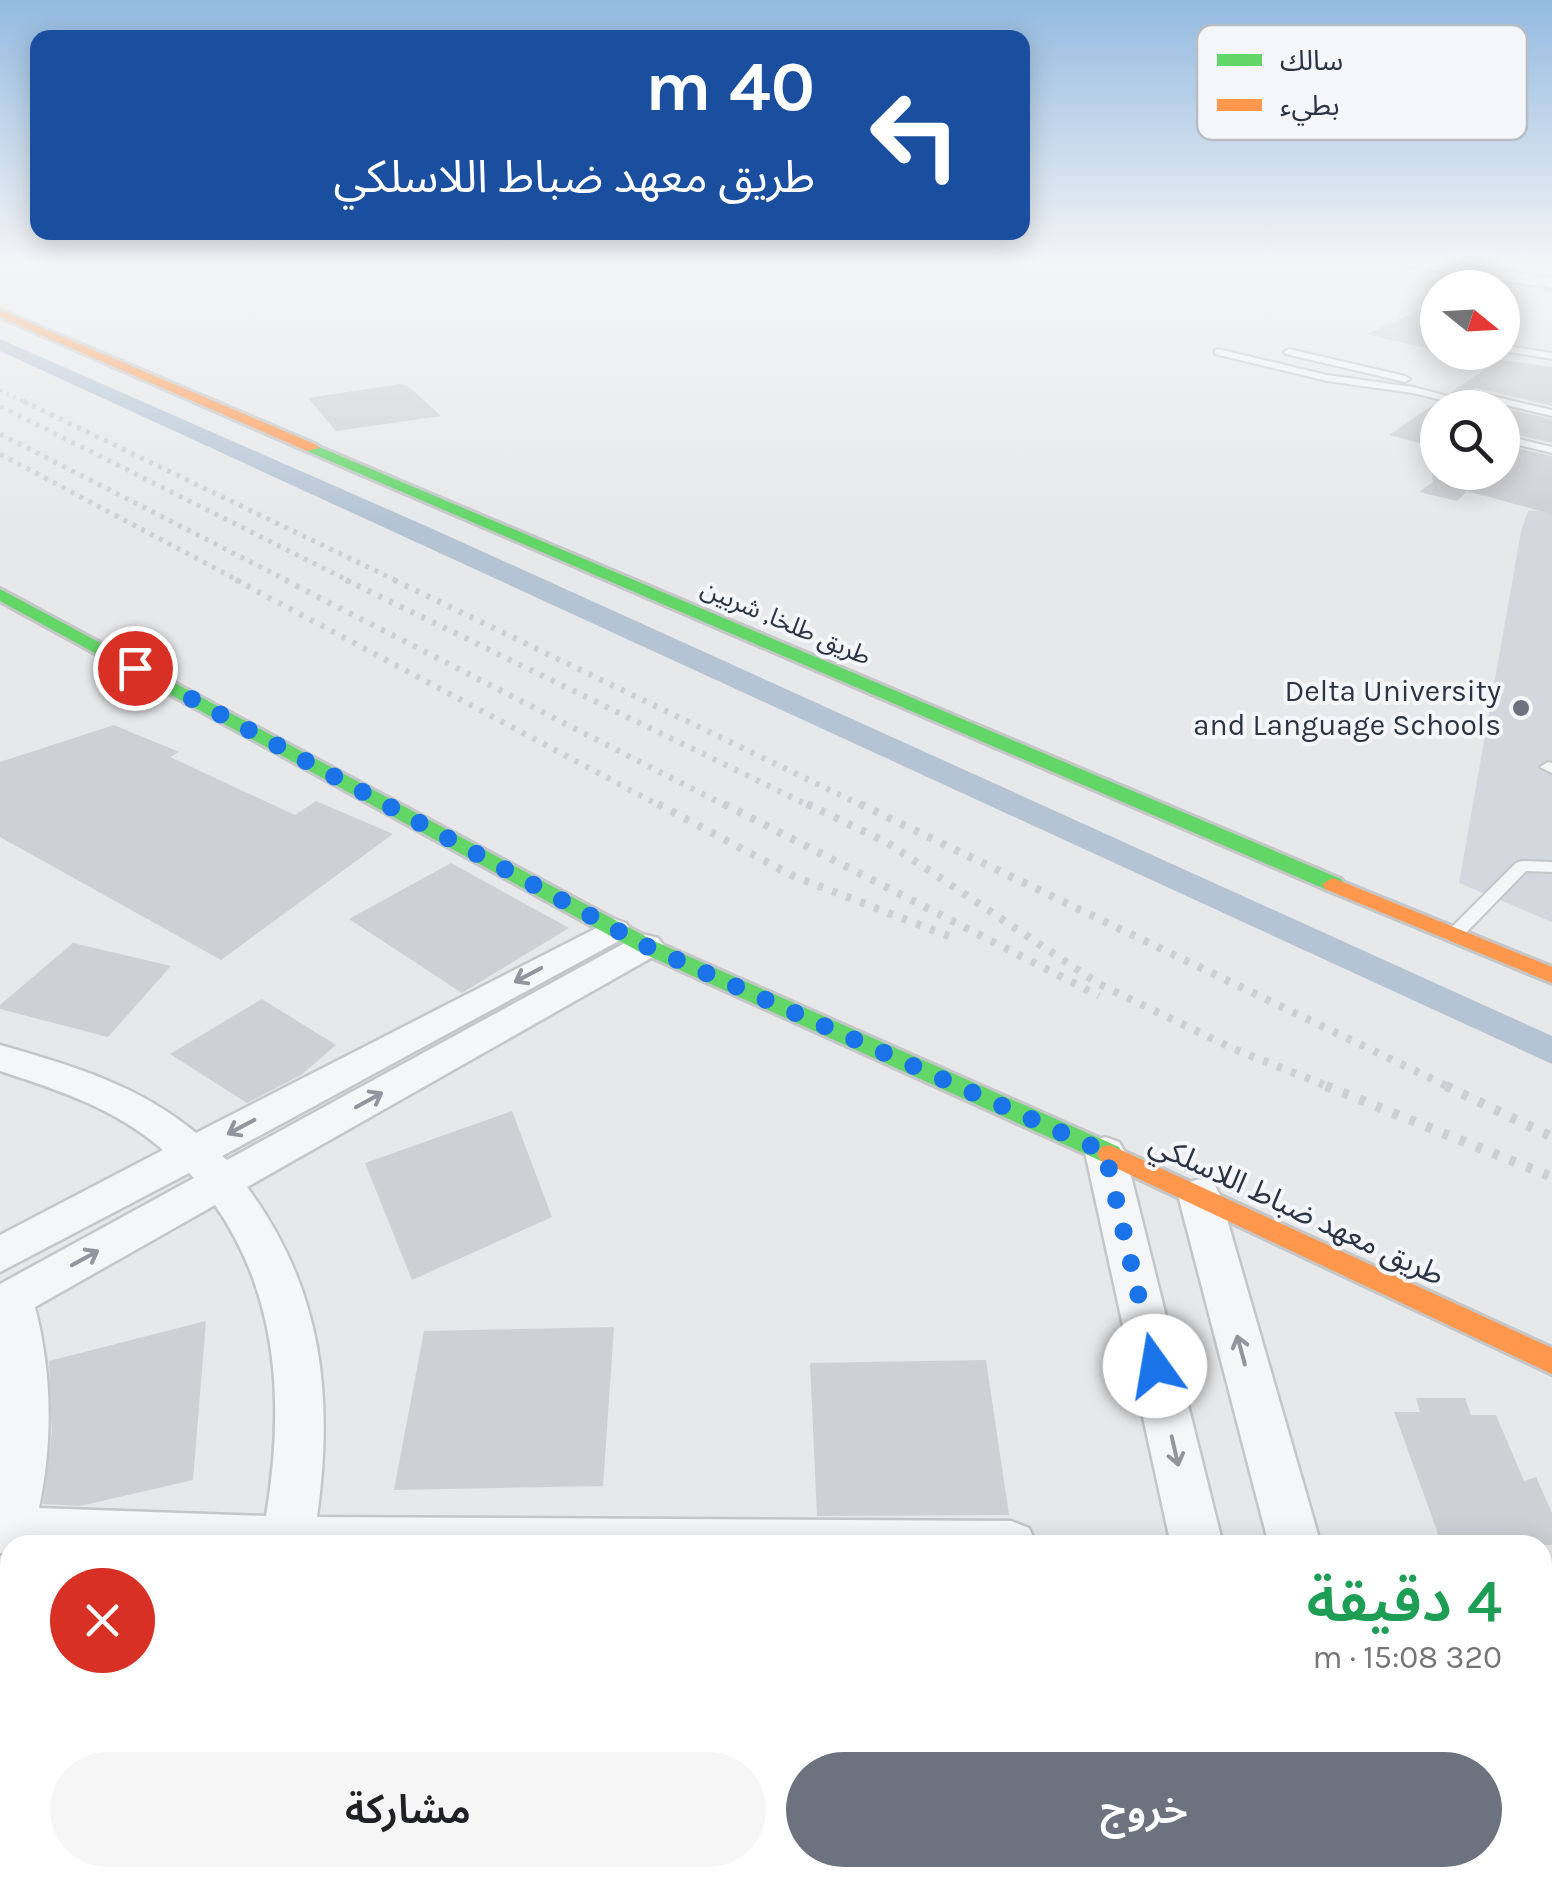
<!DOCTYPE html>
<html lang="ar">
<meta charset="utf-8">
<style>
body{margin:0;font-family:Karla,"Noto Sans Arabic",sans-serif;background:#f6f6f6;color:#202124;direction:rtl;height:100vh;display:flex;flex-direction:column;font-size:38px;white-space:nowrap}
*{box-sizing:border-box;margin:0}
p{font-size:32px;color:#757577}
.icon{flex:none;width:55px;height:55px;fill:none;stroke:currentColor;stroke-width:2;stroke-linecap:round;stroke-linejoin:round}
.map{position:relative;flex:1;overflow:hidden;direction:ltr}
.details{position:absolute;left:0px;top:1535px;width:1552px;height:352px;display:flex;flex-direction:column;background:#fff;border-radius:30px 30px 0 0;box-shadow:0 5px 25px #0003;direction:rtl}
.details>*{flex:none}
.banner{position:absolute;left:30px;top:30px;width:1000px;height:210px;border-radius:20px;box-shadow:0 5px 25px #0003;direction:rtl;background:#1a4fa0;color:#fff;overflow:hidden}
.needle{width:65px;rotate:108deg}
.tools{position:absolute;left:1420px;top:270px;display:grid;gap:20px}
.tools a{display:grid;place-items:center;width:100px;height:100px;border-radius:50%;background:#fff;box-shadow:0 5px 25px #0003;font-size:50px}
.pin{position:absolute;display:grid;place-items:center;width:85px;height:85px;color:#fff;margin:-42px;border:5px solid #fff;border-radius:50%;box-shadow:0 2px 10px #0007}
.me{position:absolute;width:110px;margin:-55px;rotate:347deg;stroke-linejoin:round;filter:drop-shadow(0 0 8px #0008)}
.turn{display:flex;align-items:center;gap:35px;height:210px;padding:0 50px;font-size:45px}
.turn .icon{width:130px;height:130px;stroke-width:2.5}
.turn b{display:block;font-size:70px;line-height:85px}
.round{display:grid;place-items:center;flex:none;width:105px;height:105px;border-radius:52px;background:#f6f6f6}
.summary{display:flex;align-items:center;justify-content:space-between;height:170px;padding:0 50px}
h1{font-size:60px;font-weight:600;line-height:75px;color:#1e9e55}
.action{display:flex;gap:20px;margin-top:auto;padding:20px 50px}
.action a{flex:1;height:115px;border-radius:60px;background:#6c737f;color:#fff;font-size:40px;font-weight:600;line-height:115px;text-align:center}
.action a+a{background:#f6f6f6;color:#202124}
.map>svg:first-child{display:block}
</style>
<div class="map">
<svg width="1552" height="1886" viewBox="0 0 1552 1886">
<rect width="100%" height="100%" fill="#e6e8ea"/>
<path fill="#d4d7dd" d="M1552,510V922L1459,883L1521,532L1528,511Z"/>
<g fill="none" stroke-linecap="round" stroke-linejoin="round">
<path fill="#b4c4d5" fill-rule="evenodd" d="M0,339L435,530L1552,1036V1064L0,351Z"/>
</g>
<path fill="#ced0d3" d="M1419,310L1438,314V351L1367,334Z
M1499,360L1552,367V406L1476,388L1468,392L1467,397L1450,393Z
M400,384L409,387L441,416L336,431L308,398Z
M1436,403L1456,408H1438V448L1389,435Z
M1502,408L1552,419V443L1502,431Z
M1502,445L1552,456V514L1467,491L1457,501L1419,492L1433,482L1432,472H1502Z
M114,725L179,752L170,757L295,815L316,801L393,834L221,960L0,837V762Z
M451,863L569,928L462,993L349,919Z
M73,943L171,966L108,1037L0,1009V1005Z
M262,999L336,1045L301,1075L247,1103L170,1054Z
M512,1111L552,1217L412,1280L365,1163Z
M206,1321L193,1480L80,1506L43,1504L52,1432L49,1361Z
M614,1327L603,1486L394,1490L424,1331Z
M986,1360L1009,1515L817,1516L810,1363Z
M1416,1398H1465L1471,1415H1496L1524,1481L1536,1477L1552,1513V1545H1442L1394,1412H1420Z"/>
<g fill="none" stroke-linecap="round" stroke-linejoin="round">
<defs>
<path id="lane" d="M1507,346L1552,353V359L1504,351V347Z
M1218,349L1327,375L1413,387L1493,408H1474L1413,393L1327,381L1215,354V350Z
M1289,349L1405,376L1410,379L1405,382L1286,354L1284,352Z
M1475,392L1552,410V416L1472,397L1470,395Z
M1502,435L1552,447V453L1502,441Z
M1548,762L1552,763V773L1540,767Z
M1522,861L1552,862V872L1526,871L1459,940H1447L1444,936L1447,932L1516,863Z"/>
<path id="street" d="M0,260H13L0,266Z
M1391,260H1432L1552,278V288L1399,265Z
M614,919L626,923L631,930L626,937L222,1156L227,1160L634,938L646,935L658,938L664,946L658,954L247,1187C322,1288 334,1395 317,1517L1011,1521L1029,1528L1037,1545H10V1554L0,1553V1284L194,1178L189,1173L0,1272V1235L163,1150C116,1109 59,1090 0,1071V1045C70,1065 139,1085 196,1133ZM215,1205C280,1299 284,1407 266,1516L39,1508C53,1441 52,1373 35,1307Z
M1105,1137L1119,1142L1125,1152L1223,1545H1171L1085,1152L1091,1142Z
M1199,1179L1214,1184L1220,1195L1321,1545H1269L1178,1195L1184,1184Z
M0,1572H10V1622H0Z
M1552,1840V1886H1510L1514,1878H1542V1844Z
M100,1878H164L160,1886H96Z
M1245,1878H1307L1309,1886H1247Z
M1355,1878H1417L1420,1886H1358Z"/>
<path id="fast" d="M312,444L1341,879L1344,884L1333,890L1325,889L307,451L305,448Z
M0,589L654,941L1119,1147L1123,1154L1119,1161H1101L638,951L0,601Z"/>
<path id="slow" d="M0,310L317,445L319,448L307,451L0,317Z
M1333,878L1552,967V983L1325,889L1322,884Z
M1110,1145L1552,1348V1374L1101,1161L1097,1154L1101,1147Z"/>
</defs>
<use href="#lane" stroke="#c4c6c8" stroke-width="4"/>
<use href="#street" stroke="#c4c6c8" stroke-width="5"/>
<use href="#fast" stroke="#c4c6c8" stroke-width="6"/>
<use href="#slow" stroke="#c4c6c8" stroke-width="6"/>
<use href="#lane" fill="#f5f6f7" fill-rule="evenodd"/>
<use href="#street" fill="#f5f6f7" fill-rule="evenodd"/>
<use href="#fast" fill="#63d668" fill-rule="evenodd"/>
<use href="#slow" fill="#ff974d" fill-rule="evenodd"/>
<path stroke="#cecfd2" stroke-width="4" stroke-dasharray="2.5 5" stroke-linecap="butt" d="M0,390L28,404"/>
<path stroke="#cecfd2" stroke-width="5" stroke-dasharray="4 6" stroke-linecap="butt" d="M23,401L399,582
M0,406L351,582
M0,434L290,582
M0,454L241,582"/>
<path stroke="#cecfd2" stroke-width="6" stroke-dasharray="4 8" stroke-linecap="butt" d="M236,580L662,807
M285,580L728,807
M346,580L812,807
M394,580L865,807"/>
<path stroke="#cecfd2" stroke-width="8" stroke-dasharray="5 10" stroke-linecap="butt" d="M658,804L793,876L951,937
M724,804L1099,996
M807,804L888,843L1099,984L1234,1049L1332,1088
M860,804L1451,1088"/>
<path stroke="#cecfd2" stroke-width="10" stroke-dasharray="6 12" stroke-linecap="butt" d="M1326,1086L1552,1177
M1446,1086L1552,1137"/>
</g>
<defs><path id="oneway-shaft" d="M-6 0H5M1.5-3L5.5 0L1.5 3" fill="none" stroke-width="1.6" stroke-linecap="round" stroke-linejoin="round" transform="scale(2.5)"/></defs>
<g stroke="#90959e">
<use href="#oneway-shaft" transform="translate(528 975) rotate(152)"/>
<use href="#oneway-shaft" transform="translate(369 1100) rotate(-29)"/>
<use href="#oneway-shaft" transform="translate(241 1127) rotate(152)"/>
<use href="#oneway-shaft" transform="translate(85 1258) rotate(-29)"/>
<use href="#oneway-shaft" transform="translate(1241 1350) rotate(-105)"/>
<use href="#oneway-shaft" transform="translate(1175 1451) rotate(77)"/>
</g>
<linearGradient id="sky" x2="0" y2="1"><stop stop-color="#93bae0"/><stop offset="0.5" stop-color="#f4f5f6"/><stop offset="1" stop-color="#f4f5f6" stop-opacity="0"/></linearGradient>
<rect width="1552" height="524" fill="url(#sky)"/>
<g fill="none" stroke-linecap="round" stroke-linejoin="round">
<path stroke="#1a73e8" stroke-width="18" stroke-dasharray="0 32.4" d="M135,668L646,946L1105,1152L1155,1366"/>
</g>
<circle fill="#6c737f" stroke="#f4f6f9" stroke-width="4" cx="1521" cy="708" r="10"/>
<g text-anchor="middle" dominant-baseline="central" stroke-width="8" stroke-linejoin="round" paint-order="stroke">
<g font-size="25" fill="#2b3445" stroke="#f4f6f9">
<text transform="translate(786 622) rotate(23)">طريق طلخا, شربين</text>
</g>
<g font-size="30" fill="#2b3445" stroke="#f4f6f9" text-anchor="end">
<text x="1501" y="691">Delta University<tspan x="1501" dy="34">and Language Schools</tspan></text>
</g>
<g font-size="30" fill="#2b3445" stroke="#f4f6f9">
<text transform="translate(1297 1209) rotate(25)">طريق معهد ضباط اللاسلكي</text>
</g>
</g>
<rect x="1197" y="25" width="330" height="115" rx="15" fill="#f4f6f9" stroke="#b8bcc3" stroke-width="2.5"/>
<rect x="1217" y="54" width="45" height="12" fill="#63d668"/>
<rect x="1217" y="99" width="45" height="12" fill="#ff974d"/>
<g font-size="28" fill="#2b3445">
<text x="1280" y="70">سالك</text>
<text x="1280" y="115">بطيء</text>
</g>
</svg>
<div class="tools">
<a><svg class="needle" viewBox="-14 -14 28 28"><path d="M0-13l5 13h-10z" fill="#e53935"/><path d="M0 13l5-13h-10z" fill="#757577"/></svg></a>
<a><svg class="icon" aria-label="search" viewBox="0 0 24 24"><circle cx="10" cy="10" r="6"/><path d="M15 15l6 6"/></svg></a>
</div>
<div class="pin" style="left:135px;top:668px;background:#d93025"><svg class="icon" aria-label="arrive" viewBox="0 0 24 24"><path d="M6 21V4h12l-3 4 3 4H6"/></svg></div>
<svg class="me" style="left:1155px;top:1366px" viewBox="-20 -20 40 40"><circle r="19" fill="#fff"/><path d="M0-13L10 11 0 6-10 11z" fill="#1a73e8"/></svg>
<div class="banner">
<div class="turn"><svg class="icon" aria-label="left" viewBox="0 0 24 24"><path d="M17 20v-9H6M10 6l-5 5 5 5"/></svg><div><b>40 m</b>طريق معهد ضباط اللاسلكي</div></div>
</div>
<section class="details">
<div class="summary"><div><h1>4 دقيقة</h1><p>320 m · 15:08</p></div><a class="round" style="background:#d93025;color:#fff"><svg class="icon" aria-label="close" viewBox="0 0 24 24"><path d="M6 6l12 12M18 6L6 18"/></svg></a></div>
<div class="action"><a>خروج</a><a>مشاركة</a></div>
</section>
</div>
